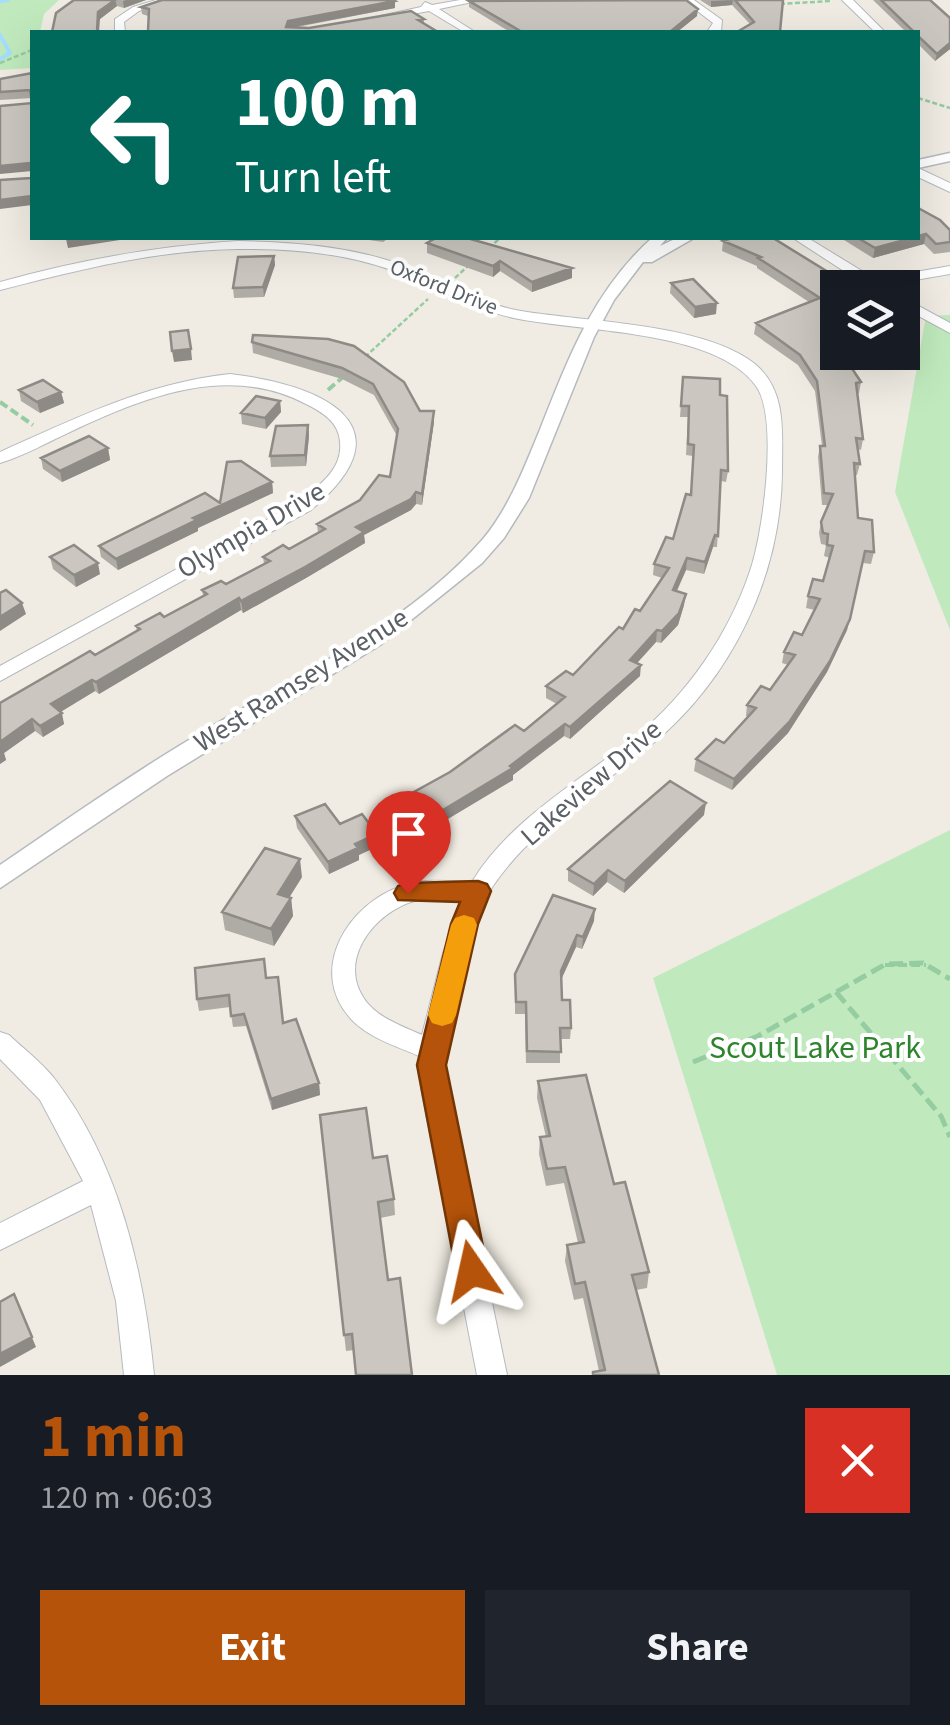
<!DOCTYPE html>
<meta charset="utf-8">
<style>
body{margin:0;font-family:"Source Sans 3",sans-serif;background:#20242c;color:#f1f3f6;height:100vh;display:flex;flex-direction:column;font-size:38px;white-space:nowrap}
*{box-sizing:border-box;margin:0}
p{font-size:32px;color:#9ea1a6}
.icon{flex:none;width:55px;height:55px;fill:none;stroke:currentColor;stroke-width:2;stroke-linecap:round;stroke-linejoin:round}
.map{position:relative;height:1375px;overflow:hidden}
.drawer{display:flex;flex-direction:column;background:#171b24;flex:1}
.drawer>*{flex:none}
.guide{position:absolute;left:30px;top:30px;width:890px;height:210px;border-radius:0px;box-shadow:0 10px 40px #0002;background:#00695c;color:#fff;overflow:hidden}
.controls{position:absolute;left:820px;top:270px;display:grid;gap:20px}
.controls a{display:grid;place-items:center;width:100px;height:100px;border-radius:0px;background:#171b24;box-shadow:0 10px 40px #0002;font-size:50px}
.pin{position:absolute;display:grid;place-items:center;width:85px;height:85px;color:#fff;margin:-102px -42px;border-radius:50% 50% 50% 0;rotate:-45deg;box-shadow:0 0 10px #0007}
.pin .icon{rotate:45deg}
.me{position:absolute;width:110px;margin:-55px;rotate:349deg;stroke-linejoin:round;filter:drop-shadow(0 0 8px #0008)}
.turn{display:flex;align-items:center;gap:35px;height:210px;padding:0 40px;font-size:45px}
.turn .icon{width:130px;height:130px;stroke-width:2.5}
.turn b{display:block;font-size:70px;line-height:85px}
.round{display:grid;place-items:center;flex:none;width:105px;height:105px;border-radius:0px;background:#20242c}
.summary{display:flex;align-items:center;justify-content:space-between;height:170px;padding:0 40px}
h1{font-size:60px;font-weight:700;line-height:75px;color:#b45309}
.primary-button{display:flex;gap:20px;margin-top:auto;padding:20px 40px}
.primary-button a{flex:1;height:115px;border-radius:0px;background:#b45309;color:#fff;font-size:40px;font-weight:700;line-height:115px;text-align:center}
.primary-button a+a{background:#20242c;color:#f1f3f6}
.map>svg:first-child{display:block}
</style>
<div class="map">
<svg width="950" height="1375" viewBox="0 0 950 1375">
<rect width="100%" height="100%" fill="#f0ece3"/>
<path fill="#c0eabd" d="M0,0H59L44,14L40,32H32V68L0,70Z
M950,315V630L895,492L926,316Z
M950,830V1375H777L653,978Z"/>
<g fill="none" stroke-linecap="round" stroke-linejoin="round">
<path stroke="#a4ddff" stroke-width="4" d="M0,1L8,0
M0,35L10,53L0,59"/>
<defs>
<path id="minor" d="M156,0H172L139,11L124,22L125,32H115V19L133,7Z
M460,0H482L439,9L475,32H464L429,11L385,19L380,16L421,7L425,2L432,5Z
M683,0H694L722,20L721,32H707L713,23Z
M842,0H853L885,32H875Z
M918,168L950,183V192L918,177Z
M793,238H808L875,279L950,266V274L886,285L888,288H870Z
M238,241C293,242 349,246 402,265C442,279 479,304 521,311C585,322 704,323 755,364C787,391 782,432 782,469C782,575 732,679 650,746C597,790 532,828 493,886C469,921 441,1034 445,1075L507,1375H477L421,1087L419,1056C396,1046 369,1038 351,1019C306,970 349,903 402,886C425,878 449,881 472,882C509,820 580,781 635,737C687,695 729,634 750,571C763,534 779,418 756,386C716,329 578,332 514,318C472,309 435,286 394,271C345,253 290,248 238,249C156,250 78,270 0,290V282C79,260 156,246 238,241ZM424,899H462L443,953L422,1035C402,1026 375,1017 363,997C336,954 383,904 424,899Z
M902,297L950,323V333L902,307Z
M230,374C317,384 415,423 311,510L0,681V666L299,502C318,486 343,470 340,442C339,422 322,412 306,404C228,363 144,397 70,432C48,442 24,456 0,463V452C76,418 146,383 230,374Z
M0,1032L9,1035C24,1049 41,1062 54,1078C119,1162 144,1272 154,1375H124L116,1301L91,1205L0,1250V1223L83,1181L40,1100L0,1059Z"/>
<path id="tertiary" d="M950,153V161L918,168V160Z
M652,238H667L660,246L677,238H694L652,262H643L614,300L594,337L529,498L504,538L482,563L380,645L167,776L0,888V865C69,818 137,770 209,728C302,673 411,622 483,539C509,508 524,468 539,432C568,359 593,291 652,238Z"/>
</defs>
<use href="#minor" stroke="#b6babf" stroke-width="2"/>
<use href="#tertiary" stroke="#b6babf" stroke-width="3"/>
<path stroke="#95cca1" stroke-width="2.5" stroke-dasharray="5 2.5" stroke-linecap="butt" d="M780,4L830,1
M0,63L32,50
M918,98L950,108
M489,248L500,238
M455,278L470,264
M365,357L428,299"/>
<path stroke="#95cca1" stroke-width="4" stroke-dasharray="9 4" stroke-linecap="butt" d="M328,390L343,377
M0,402L33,425
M885,965H926"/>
<path stroke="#95cca1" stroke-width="5" stroke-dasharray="14 6" stroke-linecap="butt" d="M836,992L941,1116L950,1137
M693,1062L758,1036L886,964L923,963L950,979"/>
<use href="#minor" fill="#fff" fill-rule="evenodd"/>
<use href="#tertiary" fill="#fff" fill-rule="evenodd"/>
</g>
<path fill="#afaba5" d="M74,0H146L124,8L117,6L100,19Z
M700,0H783L750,24L732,5L711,7Z
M873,0H930L950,18V49L935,61L918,44V32H906Z
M469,1L697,16L677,32H510L469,7Z
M141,7L395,8L292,28H309L424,19V24L438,32H148V16L142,14Z
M32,73V98L0,100V79Z
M918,210L950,230V252L934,254L924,244L873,258L844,240V238H918Z
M355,238H389L383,242Z
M723,241L838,288V338L832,340L861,382L859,393H857L863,439L861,450L857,449L860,464L857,475H855L858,518L874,552L871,564L863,563L847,630L827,672L788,733L732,790L694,771L696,759L724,743L748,717L746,716L747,705L770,690L788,665L782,663L784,652L802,635L815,610L806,608L808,596L823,581L830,558L824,556L826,545L821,544L819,533L821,522L828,505H822L818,457L820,446H822L815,391L798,365L754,334L756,323L809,302L757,268V266L722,251Z
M427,243L572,268V278L532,292L500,271L493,277L427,253Z
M274,256L275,265L264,297L234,298L233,288Z
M671,283L716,314L694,318L670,293Z
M328,339L420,411H434V422L422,505L416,504L411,510L364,535L365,543L306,578L243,613L241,610L99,694L95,691L60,712L64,724L43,737L35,731L4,753L6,760L0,764V703L95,655L137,631L136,626L164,617L203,596L202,590L226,584L264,564L263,557L289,549L318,533L317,524L360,500L390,477L397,436L374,395L342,379L253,353L252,342Z
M683,377L720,395L728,471L726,482L721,481L717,547H713L704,574L686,570L677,591L684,605L678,625L661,643L656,642L637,663L640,676L570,739L564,736L513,775V780L441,823V827L421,840L394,815V803L524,731L557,704L546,698V686L573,675L623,629L640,611L662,578L653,575L654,564L673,539L691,495L693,456L686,455L688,417H680Z
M19,390L61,392L64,403L40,413L21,401Z
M280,401L281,412L266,429L242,424L241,413Z
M308,425L309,436L306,466L271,467L270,456Z
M108,448L110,460L62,482L43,469L41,458Z
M272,482L273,493L198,528V531L118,570L101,557L99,546L220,503Z
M50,557L100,574L76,587L53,569Z
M704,815L624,893L607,882L593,896L568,881V869Z
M295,816L340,824L377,834L378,846L359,855V860L329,874L297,828Z
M302,877L289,898H291L293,916L274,946L225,930L222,912Z
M594,921L582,949L576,947L561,980L562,1000L571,1028L570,1039H560V1063H526L525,1014H515V974Z
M267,978L283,1023L319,1083L320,1095L272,1110L246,1026L233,1027L230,1007L199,1011L197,999Z
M538,1081L614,1184L649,1272L647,1288L636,1290L659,1375H592L593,1372L599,1371L583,1298L574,1300L565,1261L567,1245L578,1243L564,1183L546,1186L539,1154L540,1137H546L537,1098Z
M320,1115L373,1158L394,1199L395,1215L380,1218L354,1350L346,1351Z"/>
<path fill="#8e8b86" d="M115,0L117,6L100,19L99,32H97L98,12Z
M126,0H146L124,8L123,1Z
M733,0L732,5L711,7V1Z
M395,1V8L288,28L286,27L288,21Z
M698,9L697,16L677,32H670Z
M950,43V49L935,61L937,54Z
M30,163L32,171L0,174V166Z
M32,196V205L0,209V200Z
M926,234L924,244L873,258L875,248L918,238V236Z
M78,238H133L68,248L66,239Z
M274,256L275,265L264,297L263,287Z
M500,261V271L493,277V266Z
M572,268V278L532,292V282Z
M717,303L716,314L694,318L695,307Z
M917,327L915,337L902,341V331Z
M838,328V338L825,342L827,331Z
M191,349L192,360L174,362L172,351Z
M61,392L64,403L40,413L37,402Z
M280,401L281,412L266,429L265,418Z
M434,411V422L422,505V494Z
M308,425L309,436L306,466L305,455Z
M108,448L110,460L62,482L60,471Z
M272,482L273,493L198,528V531L118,570L116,559L193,518Z
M416,492V504L411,510L364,535L365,543L306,578L243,613L241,601L356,527Z
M715,535L713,547L704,574L705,562Z
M865,551L847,630L827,672L788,733L732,790L734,779Z
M687,558L686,570L672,601L673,590Z
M98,563L100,574L76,587L74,575Z
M686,594L684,605L678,625L661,643L662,631Z
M239,598L241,610L99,694L96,682Z
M22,603L26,614L0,631V617Z
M657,630L656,642L629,672L630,660Z
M641,665L640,676L570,739V727Z
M92,680L95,691L54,716L51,704Z
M62,713L64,724L43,737L40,726Z
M32,719L35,731L4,753L6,760L0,764V742Z
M565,724L564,736L513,775V780L441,823V827L421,840V828L438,813L510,766Z
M706,803L704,815L624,893L625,881Z
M377,834L378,846L359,855V860L329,874L328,862L355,844Z
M300,859L302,877L280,912L278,894Z
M608,870L607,882L593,896L594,884Z
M291,898L293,916L274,946L271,929Z
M595,909L594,921L582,949L583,937Z
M577,935L576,947L560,982L561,971Z
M319,1083L320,1095L272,1110L271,1099Z
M14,1294L36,1347L0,1367V1354Z"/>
<path fill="#cbc7c0" stroke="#8e8b86" stroke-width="2.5" d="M74,0H115L98,12L97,32H52L56,13Z
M162,0H393L395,1L288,21L286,27L309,28L411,11L424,19L418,20L438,32H148L149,9L141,7Z
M686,0L698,9L670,32H522L469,1Z
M735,0H783L780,32H737L754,22Z
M881,0H930L950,18V43L937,54L918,36V32H914Z
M32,73V100L30,90L0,92V79Z
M32,103V165L30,163L0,166V106Z
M32,172V196L0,200V180L31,178Z
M920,209L940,220L950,230V242L936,244L926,234L918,236V210Z
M436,238H467L572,268L532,282L500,261L493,266L427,243Z
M732,238H773L854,288H838V328L827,331L838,347V352H841L861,382L856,383L863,439L856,438L860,464L854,463L858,518L872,520L874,552L865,551L850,619L830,661L790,721L734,779L696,759L716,739L724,743L756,708L747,705L761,686L770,690L795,655L784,652L794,632L802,635L820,599L808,596L813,579L823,581L833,546L827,545L828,534L823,533L821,522L833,494L824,493L820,446H825L817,381L800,355L756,323L820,298L758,258L761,257L723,241Z
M858,238H912L875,248Z
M274,256L263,287L233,288L238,257Z
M693,279L717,303L695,307L671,283Z
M902,318L917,327L902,331Z
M188,330L191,349L172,351L170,332Z
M253,335L328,339L354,346L404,382L420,411H434L422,494L416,492L411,499L356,527L364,532L305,567L241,601L239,598L96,682L92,680L51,704L62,713L40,726L32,719L0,742V703L90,651L95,655L140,629L136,626L160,613L164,617L207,594L202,590L221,581L226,584L270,561L263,557L283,545L289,549L325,529L317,524L360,500L379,475L390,477L398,429L373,384L342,368L252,342Z
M683,377L720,379V395L727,396L728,471L721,470L718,536L715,535L705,562L687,558L673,590L686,594L679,613L662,631L657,630L630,660L641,665L570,727L565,724L510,766L513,768L438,813L441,815L421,828L394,803L450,772L515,725L524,731L565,697L546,686L566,671L573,675L619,627L623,629L635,609L640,611L669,568L654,564L666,537L673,539L686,494L691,495L694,445L688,444L689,406H681Z
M43,380L61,392L37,402L19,390Z
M256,396L280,401L265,418L241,413Z
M308,425L305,455L270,456L276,426Z
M89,436L108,448L60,471L41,458Z
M241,461L272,482L193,518L197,520L116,559L99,546L205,493L220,503L227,462Z
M74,545L98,563L74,575L50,557Z
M6,590L22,603L0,617V593Z
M670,781L706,803L625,881L608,870L594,884L568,869Z
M325,804L340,824L362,814L377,834L355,844L358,848L328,862L295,816Z
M265,848L300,859L278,894L291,898L271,929L222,912Z
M553,895L595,909L583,937L577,935L561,971L562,1000H570L571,1028H560L561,1052L527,1051L526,1002H516L515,974Z
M264,959L266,978L278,977L283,1023L296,1019L319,1083L271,1099L244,1014L231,1016L229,995L197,999L195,968Z
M586,1075L614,1184L625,1182L649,1272L632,1275L659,1375H593V1372L605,1370L585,1282L575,1284L567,1245L584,1242L565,1167L547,1169L540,1137L550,1136L538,1081Z
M366,1108L373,1158L387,1156L394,1199L378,1202L388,1280L400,1278L412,1375H356L352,1334L344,1335L320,1115Z
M14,1294L32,1337L0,1354V1302Z"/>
<path fill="#b45309" stroke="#753606" stroke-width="2.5" d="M478,881L487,884L491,891L478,924L446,1065L488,1271L484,1282L472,1286L460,1282L456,1271L417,1065L451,924L460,902L398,900L394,893L398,886L408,883Z"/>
<path fill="#f59e0b" d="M464,915L474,918L477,925L456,1015L452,1023L442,1026L432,1023L428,1015L451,925L455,918Z"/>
<g text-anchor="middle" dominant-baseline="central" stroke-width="8" stroke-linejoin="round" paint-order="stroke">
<g font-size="22" fill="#5b6066" stroke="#fff">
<text transform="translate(444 287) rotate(22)">Oxford Drive</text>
</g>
<g font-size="28" fill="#5b6066" stroke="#fff">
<text transform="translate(251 530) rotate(-30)">Olympia Drive</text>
<text transform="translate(301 680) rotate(-32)">West Ramsey Avenue</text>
<text transform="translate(591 783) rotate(-41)">Lakeview Drive</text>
</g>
<g font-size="32" fill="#2d842c" stroke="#fff">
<text x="815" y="1048">Scout Lake Park</text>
</g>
</g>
</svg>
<div class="controls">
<a><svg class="icon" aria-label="layers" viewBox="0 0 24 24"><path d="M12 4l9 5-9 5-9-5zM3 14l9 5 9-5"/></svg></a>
</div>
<div class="pin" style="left:408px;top:893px;background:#d93025"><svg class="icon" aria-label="arrive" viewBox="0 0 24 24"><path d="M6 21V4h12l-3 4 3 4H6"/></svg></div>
<svg class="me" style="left:472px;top:1271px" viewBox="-20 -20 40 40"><path d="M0-17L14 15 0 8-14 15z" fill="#b45309" stroke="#fff" stroke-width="4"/></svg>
<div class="guide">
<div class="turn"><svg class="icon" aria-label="left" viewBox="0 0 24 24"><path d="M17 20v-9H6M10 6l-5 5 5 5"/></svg><div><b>100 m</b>Turn left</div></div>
</div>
</div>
<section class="drawer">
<div class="summary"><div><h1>1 min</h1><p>120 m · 06:03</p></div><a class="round" style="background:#d93025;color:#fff"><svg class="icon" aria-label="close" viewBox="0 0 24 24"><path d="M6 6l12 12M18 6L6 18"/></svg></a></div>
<div class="primary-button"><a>Exit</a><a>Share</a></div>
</section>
